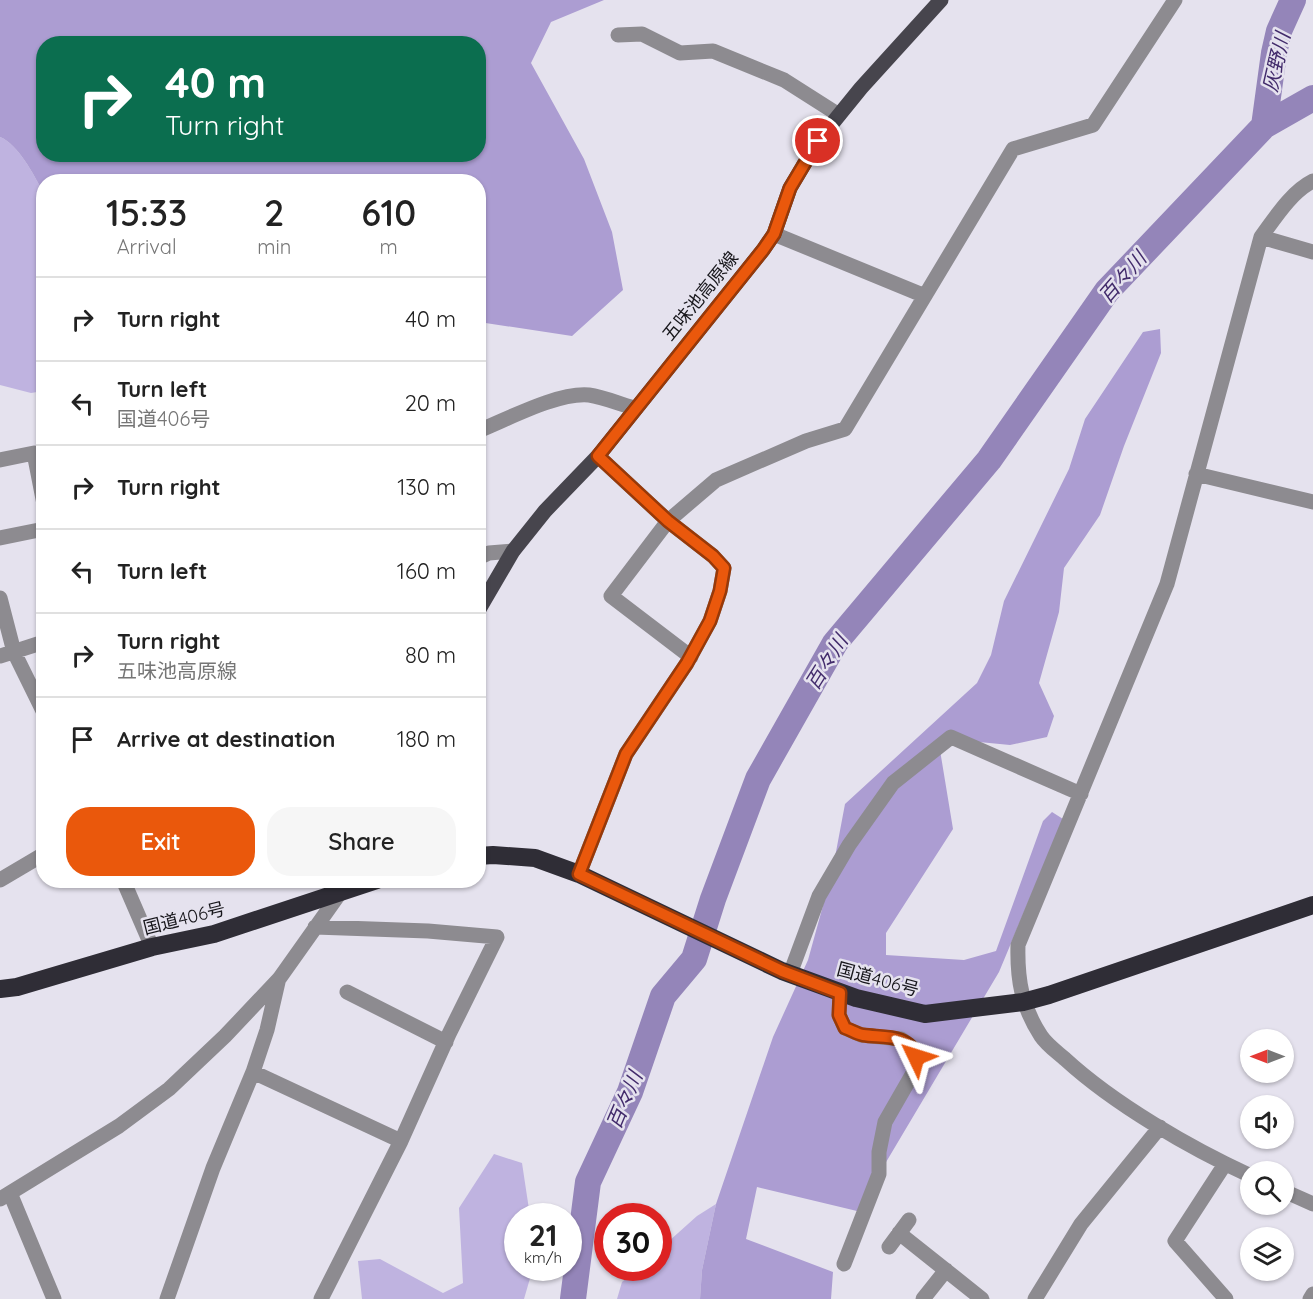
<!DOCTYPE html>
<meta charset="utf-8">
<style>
body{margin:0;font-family:Quicksand,"Noto Sans JP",sans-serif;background:#f6f6f6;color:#222;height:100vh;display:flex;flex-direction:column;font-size:22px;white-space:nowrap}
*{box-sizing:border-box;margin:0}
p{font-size:20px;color:#767676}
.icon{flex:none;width:33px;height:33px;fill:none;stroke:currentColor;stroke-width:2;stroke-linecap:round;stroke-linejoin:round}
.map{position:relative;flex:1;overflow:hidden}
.drawer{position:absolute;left:36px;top:174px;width:450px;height:714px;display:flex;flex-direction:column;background:#fff;border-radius:24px;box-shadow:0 2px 4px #0004}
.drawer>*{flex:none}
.hud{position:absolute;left:36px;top:36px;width:450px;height:126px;border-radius:24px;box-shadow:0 2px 4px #0004;background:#0b6e4f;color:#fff;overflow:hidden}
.needle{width:39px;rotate:270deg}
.tools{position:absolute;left:1240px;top:1029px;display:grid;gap:12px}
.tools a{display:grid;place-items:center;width:54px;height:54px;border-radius:50%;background:#fff;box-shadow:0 2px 4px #0004;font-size:30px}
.speed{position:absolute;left:504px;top:1203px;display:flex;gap:12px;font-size:30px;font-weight:700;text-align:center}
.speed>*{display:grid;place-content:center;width:78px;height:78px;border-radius:50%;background:#fff;box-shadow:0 2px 4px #0004;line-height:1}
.speed small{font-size:15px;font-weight:400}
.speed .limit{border:9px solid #d22;background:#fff;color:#111}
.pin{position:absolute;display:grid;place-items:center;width:51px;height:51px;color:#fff;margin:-26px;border:3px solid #fff;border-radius:50%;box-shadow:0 2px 6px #0007}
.me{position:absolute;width:66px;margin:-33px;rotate:311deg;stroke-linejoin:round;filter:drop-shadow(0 0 4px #0008)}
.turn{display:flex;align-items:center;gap:21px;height:126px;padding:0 30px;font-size:27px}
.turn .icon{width:78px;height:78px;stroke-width:2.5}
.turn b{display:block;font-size:42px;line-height:51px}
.eta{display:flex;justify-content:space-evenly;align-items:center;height:102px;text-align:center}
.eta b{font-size:36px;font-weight:600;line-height:42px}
.button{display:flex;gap:12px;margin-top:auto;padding:12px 30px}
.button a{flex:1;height:69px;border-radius:24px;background:#ea580c;color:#fff;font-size:24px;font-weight:600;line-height:69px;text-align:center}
.button a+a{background:#f6f6f6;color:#222}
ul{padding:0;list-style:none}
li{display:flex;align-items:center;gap:18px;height:84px;padding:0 30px;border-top:2px solid #e0e0e0}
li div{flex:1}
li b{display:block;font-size:22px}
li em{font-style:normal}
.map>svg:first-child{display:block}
</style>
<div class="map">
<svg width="1313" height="1299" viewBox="0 0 1313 1299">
<rect width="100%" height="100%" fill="#e5e2ee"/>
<path fill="#bfb3e0" d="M0,137C18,144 34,175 43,192V391L31,393L0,385Z
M494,1154L522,1163L530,1216H518V1268H533L524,1299H362L358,1261L380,1259L443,1293L463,1283L459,1208Z
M716,1204L702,1270L700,1299H617L622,1282L639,1268H658L659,1250L697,1216Z"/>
<path fill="#ac9dd2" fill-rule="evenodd" d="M0,0H604L551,22L531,63L584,159L612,232L623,290L572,336L479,322L478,182H44L43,192C34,175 18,144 0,137ZM44,44H478V154H44Z
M1160,329L1161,353L1124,446L1100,515L1064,568L1059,612L1039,683L1054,716L1047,737L1010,745L938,738L953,829L886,933V955L964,960L996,951L1043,821L1052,812L1063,819L999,972L857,1211L757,1187L746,1239L833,1272L831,1299H700L702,1270L716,1204L773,1037L808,960L832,873L845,804L977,683L991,655L1004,601L1069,469L1085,419L1143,332Z"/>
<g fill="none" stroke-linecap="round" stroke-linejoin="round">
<path stroke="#9485b9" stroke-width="26" d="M1264,126L1274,53L1279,31L1293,0
M573,1299L588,1182L630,1092L663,996L694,959L713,899L758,779L835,643L989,460L1107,291L1264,126L1313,98"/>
<path stroke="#8d8b90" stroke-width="15" d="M618,35L642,34L680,53L713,51L784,80L839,115
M774,234L925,296
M1261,237L1313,252
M478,431C508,419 558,392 589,395C604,397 619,404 634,408
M0,460L34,453L44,504
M1196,474L1313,502
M0,538L44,529
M478,558L489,553L513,551
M0,598L14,652L44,713
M0,656L44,642
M691,657L611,596L668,521L716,480L806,441L845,429L1013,149L1093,125L1175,0
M579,874L626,754L687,663L710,621L720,591L724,568L713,556L668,521L598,456
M0,880L44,854
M123,880L152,947
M315,927L428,931L497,937L449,1034L401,1141L321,1299
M790,974L819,896L849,845L893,783L951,737L1081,794
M347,992L446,1042
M840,993L839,1015L845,1028L861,1035L901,1039L914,1049L916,1068L885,1122L879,1152V1174L844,1264
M253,1072L401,1141
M1225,1164L1175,1241L1226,1299
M1251,1176C1190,1148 1114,1104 1065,1059C1057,1052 1047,1045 1041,1036C1022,1007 1017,980 1018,945L1167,584L1261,237C1275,218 1291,192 1313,181
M1284,1191L1313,1204
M10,1193L54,1299
M0,1199L119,1126L169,1089L225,1036L279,979L340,893
M899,1233L982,1299
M889,1247L909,1220
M167,1299L213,1168L253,1072L267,1030L278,982
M923,1299L946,1270
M1035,1299L1081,1224L1160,1127
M1310,1299L1313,1294"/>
<path stroke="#47454d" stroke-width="15" d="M478,611L513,551L545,511L598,456L763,250L774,234L790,188L818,141L861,88L941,0"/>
<path stroke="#2f2d36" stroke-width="18" d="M478,856L493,855L535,858L579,874L782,971L856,998L925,1014L1023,1002L1049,995L1313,905
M0,989L17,987L152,947L214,934L377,880"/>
</g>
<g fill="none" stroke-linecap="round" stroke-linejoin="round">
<defs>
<path id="route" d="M818,141L790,188L774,234L763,250L598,456L668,521L713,556L724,568L720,591L710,621L687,663L626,754L579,874L782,971L840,993L839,1015L845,1028C851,1030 857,1034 863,1035C882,1038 910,1033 916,1057"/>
</defs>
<use href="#route" stroke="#983908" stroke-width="15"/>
<use href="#route" stroke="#ea580c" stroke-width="10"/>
</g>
<g text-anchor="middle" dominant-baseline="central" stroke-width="5" stroke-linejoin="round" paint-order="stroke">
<g font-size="18" fill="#17161b" stroke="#e5e2ee">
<text transform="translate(700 296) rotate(-51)">五味池高原線</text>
<text transform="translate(184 918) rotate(-14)">国道406号</text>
<text transform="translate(878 979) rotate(15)">国道406号</text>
</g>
<g font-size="20" font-style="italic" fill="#422b6b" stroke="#e5e2ee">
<text transform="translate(1276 62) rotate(-77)">灰野川</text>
<text transform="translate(1122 277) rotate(-49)">百々川</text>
<text transform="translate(826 662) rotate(-58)">百々川</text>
<text transform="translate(624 1100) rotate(-67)">百々川</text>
</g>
</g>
</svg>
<div class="tools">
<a><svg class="needle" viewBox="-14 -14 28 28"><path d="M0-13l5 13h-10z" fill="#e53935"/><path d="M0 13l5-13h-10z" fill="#767676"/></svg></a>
<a><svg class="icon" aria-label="sound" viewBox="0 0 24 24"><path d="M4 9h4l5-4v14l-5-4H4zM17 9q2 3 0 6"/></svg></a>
<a><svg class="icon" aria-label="search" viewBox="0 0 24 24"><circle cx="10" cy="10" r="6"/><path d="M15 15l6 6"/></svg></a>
<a><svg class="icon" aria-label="layers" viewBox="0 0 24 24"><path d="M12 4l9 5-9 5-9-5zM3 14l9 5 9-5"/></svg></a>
</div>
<div class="speed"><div>21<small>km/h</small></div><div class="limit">30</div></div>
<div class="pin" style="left:818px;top:141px;background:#d93025"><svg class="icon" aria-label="arrive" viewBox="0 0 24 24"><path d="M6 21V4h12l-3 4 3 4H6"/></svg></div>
<svg class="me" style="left:916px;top:1057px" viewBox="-20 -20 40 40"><path d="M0-17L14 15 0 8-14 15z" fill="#ea580c" stroke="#fff" stroke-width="4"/></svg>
<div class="hud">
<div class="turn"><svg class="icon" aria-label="right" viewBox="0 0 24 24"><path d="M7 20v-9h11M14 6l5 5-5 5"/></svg><div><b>40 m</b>Turn right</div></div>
</div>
<section class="drawer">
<div class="eta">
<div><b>15:33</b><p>Arrival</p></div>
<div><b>2</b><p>min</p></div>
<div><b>610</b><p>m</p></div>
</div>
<ul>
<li><svg class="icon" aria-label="right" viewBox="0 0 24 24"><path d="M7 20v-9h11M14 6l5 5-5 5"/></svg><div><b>Turn right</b></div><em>40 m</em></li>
<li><svg class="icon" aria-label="left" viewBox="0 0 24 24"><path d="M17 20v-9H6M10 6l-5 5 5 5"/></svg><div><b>Turn left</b><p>国道406号</p></div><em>20 m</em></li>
<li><svg class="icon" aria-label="right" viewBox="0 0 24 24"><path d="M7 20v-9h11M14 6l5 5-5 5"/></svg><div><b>Turn right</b></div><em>130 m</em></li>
<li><svg class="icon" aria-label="left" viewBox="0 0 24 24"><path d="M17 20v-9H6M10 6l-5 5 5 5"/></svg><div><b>Turn left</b></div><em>160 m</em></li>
<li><svg class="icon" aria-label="right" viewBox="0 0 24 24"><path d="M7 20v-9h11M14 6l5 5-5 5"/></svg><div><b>Turn right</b><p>五味池高原線</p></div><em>80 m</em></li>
<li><svg class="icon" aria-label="arrive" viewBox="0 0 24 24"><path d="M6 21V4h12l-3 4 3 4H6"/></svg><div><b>Arrive at destination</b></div><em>180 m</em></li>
</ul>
<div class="button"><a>Exit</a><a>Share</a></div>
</section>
</div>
